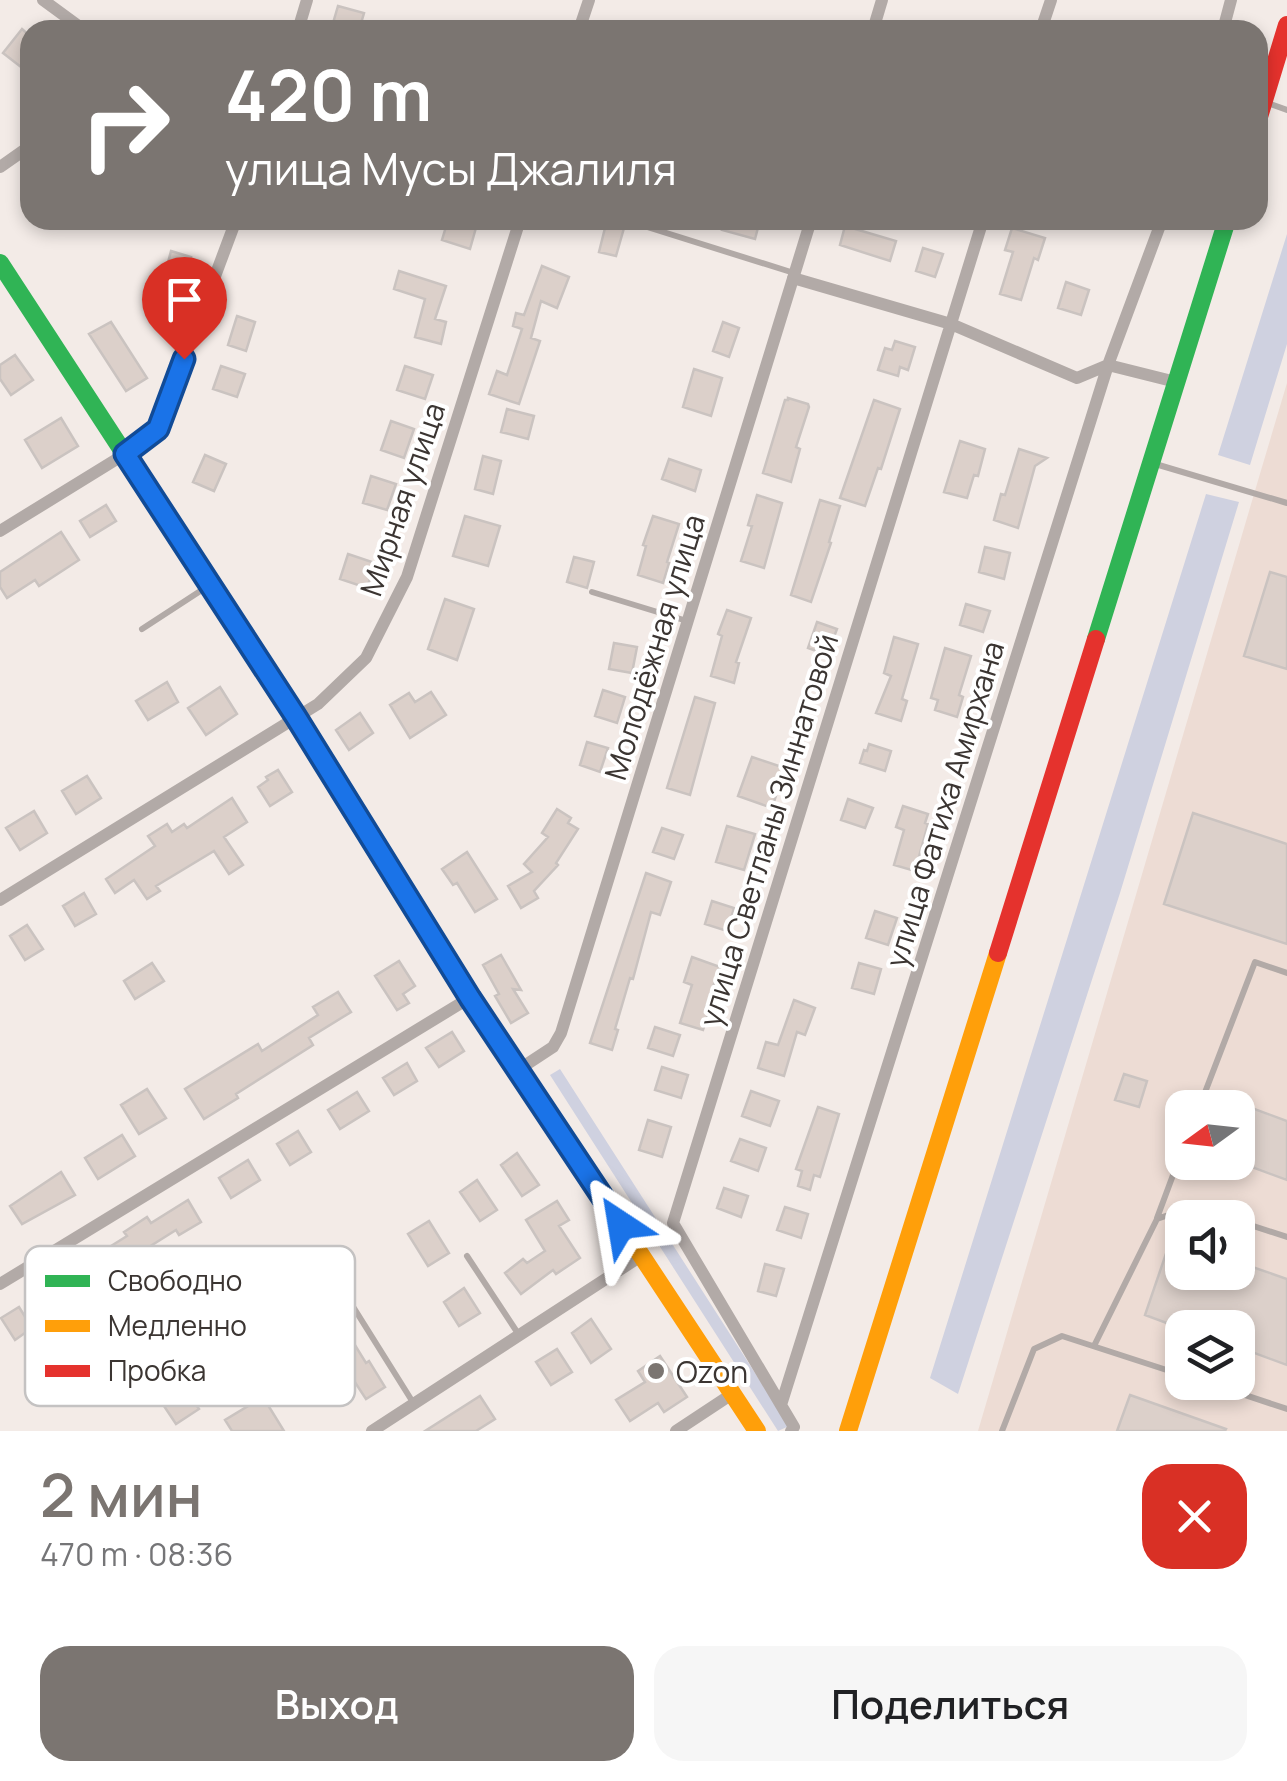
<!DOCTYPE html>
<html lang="ru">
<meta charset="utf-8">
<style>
body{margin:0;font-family:Manrope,sans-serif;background:#f6f6f6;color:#202124;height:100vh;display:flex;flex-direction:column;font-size:38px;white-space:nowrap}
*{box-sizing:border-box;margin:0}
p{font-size:32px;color:#757577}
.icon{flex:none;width:55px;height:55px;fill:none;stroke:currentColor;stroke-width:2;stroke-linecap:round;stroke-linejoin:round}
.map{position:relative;height:1431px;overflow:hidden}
.panel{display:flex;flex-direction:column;background:#fff;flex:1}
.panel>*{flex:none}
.hud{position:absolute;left:20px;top:20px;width:1248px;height:210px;border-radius:30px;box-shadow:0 5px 15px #0003;background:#7b7571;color:#fff;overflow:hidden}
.needle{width:65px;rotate:255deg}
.tools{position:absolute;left:1165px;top:1090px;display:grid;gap:20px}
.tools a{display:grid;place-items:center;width:90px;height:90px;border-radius:20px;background:#fff;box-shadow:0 5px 15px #0003;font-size:50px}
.pin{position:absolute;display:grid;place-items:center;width:85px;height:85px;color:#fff;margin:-102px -42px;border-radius:50% 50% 50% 0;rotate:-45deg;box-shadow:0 0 10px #0007}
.pin .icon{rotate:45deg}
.me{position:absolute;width:110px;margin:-55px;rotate:327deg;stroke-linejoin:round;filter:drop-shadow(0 0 8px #0008)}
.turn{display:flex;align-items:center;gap:35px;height:210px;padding:0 40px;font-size:45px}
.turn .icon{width:130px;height:130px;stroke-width:2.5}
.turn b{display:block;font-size:70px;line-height:85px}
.round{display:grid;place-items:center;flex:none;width:105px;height:105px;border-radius:30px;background:#f6f6f6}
.overview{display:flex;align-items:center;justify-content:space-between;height:170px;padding:0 40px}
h1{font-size:60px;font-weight:600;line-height:75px;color:#7b7571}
.action{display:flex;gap:20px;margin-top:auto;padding:20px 40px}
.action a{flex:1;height:115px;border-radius:30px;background:#7b7571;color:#fff;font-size:40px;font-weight:600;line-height:115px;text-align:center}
.action a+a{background:#f6f6f6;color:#202124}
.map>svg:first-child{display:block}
</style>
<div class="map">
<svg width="1287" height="1431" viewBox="0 0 1287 1431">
<rect width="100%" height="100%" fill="#f3ebe7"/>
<path fill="#eddcd4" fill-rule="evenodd" d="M1287,383V1431H978L1262,467ZM1182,1108H1238V1162H1182ZM1182,1218H1238V1272H1182ZM1182,1328H1238V1382H1182Z"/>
<path fill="#cfd1e0" d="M1287,234V344L1250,465L1218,455Z
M1206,494L1239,502L1120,893L958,1394L930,1378Z
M560,1069L789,1426L778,1431L550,1075Z"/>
<path fill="#dcd0ca" stroke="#cac3c0" stroke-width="2.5" d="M338,6L364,13L359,30H331Z
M22,29L30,36V74L3,53Z
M448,220H464L477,224L470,249L442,240Z
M725,220H760L755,239L722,230Z
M606,224L624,228L616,256L599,252Z
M845,226L896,241L890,261L840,245Z
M1012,228L1045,238L1038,260L1034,258L1021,300L1000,294L1013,252L1005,250Z
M923,248L943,254L935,277L916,271Z
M171,251L191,257L186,272L181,270L173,298L152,291L159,268L166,270Z
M542,266L569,277L557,308L541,301L531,338L540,341L519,404L489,394L497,371L507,375L522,329L513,326L516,313L524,315Z
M399,271L446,286L435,319L446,322L441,344L415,337L425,299L394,289Z
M1066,282L1089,290L1081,315L1058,308Z
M237,316L255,322L246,351L228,345Z
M111,322L147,378L126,391L89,334Z
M723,322L739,328L729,357L713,351Z
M895,341L915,347L908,370L900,367L898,376L878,370L885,348L892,350Z
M15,355L33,380L11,395L0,379V365Z
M221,366L245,374L237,397L213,389Z
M405,366L433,375L425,399L397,390Z
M694,369L722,378L711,416L683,407Z
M788,398L808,404L809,407L796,447L800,449L791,482L763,473L785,400H788Z
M874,400L900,409L881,469L878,468L865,506L840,498Z
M507,409L534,416L528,439L501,432Z
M61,418L78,446L42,468L25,440Z
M391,421L414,429L404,458L381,450Z
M960,441L985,449L978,476L974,475L967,498L944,492Z
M1019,449L1047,458L1035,466L1018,528L994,520L1001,494L1005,495Z
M205,455L226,464L214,491L193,482Z
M483,456L501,461L493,494L475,489Z
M669,459L701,470L695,491L662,479Z
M371,476L396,484L387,510L363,503Z
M757,495L782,503L764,568L741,561L752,526L748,525Z
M820,500L840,506L829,542L831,543L811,602L791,595Z
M106,505L116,521L90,537L80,521Z
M465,516L500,526L488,566L453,556Z
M653,516L679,524L667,562L669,563L663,583L638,575L646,546L643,545Z
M61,532L79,560L39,586L35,580L7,598L0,587V572Z
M985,547L1010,553L1004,579L979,572Z
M348,554L375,563L367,588L340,579Z
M574,557L594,562L587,588L567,582Z
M1270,572L1287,577V669L1244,656Z
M445,599L474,609L457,660L428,649Z
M966,604L990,611L983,632L960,625Z
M727,610L751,618L736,662L739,663L734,683L711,676L722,636L718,634Z
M817,622L837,629L827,655L808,648Z
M894,637L918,644L902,699L907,701L901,721L876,713L891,676L884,673Z
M614,643L637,647L632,673L609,669Z
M945,648L971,656L959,695L963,697L957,717L935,710L938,700L931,698Z
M167,682L178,702L148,720L136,701Z
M220,687L237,714L206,735L188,708Z
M603,690L625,697L617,723L595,716Z
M431,692L446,715L410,738L390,705L409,693L415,702Z
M695,697L715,703L690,795L667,788Z
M360,713L373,733L349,750L336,730Z
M587,742L608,748L600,772L580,765Z
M869,744L891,751L885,771L860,763L864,750L867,751Z
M752,757L785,768L772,808L738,796Z
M278,770L292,792L270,806L258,787L268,780L266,777Z
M87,776L101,798L76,814L62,791Z
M232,798L247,822L224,837L243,865L229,874L214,851L156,886L160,891L147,899L134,880L115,893L106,879L155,846L148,836L167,824L172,832L184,824L187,828Z
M848,799L873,808L865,828L841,820Z
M903,806L928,814L925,823L928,824L915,871L894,865L904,830L896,827Z
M557,809L571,818L568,823L578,829L556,863L558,865L534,891L538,898L521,908L508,886L532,872L524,864L548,837L542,833Z
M34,811L47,833L20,850L6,828Z
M1193,813L1287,844V944L1164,904Z
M727,826L755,834L744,870L716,862Z
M662,828L683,835L674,859L653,852Z
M467,852L497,899L475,912L457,883L453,885L442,869Z
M646,873L671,882L660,915L651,912L633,979L630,978L615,1029L618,1030L612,1050L590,1043Z
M84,893L96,914L75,926L63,906Z
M712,901L734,908L727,931L705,924Z
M875,911L897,918L888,945L866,938Z
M27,925L43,949L25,960L10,936Z
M501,955L521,990L513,989L528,1013L511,1023L495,996L499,994L483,965Z
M692,957L720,967L705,1010L709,1011L703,1030L680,1023L692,985L684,982Z
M399,961L415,986L403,994L409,1003L397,1010L375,976Z
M152,963L164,981L135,999L124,981Z
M859,963L881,969L874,994L852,988Z
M338,992L351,1012L309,1038L313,1045L236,1094L238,1098L204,1119L185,1089L258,1044L262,1051L318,1015L313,1007Z
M794,1000L815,1008L805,1035L797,1032L784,1076L758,1068L766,1042L778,1045Z
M655,1027L680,1035L673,1056L648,1048Z
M452,1032L464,1051L439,1067L426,1048Z
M407,1063L417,1081L394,1095L383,1078Z
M662,1067L688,1075L681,1098L655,1090Z
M1124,1074L1147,1081L1139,1107L1115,1100Z
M147,1089L166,1118L139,1134L121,1105Z
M751,1091L779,1101L770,1126L742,1116Z
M357,1092L369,1111L340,1129L328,1110Z
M1238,1103L1287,1121V1180L1238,1162Z
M818,1107L839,1114L820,1177L814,1175L810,1190L798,1186L802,1171L796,1169Z
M648,1120L671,1127L662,1157L639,1150Z
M298,1131L311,1152L290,1165L277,1144Z
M122,1135L135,1156L98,1179L85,1158Z
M740,1139L766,1148L758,1171L731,1161Z
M517,1153L539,1185L522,1196L501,1165Z
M248,1160L260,1180L231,1198L219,1178Z
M61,1172L75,1195L22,1224L10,1206Z
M477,1180L497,1210L480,1221L460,1192Z
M724,1188L748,1196L741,1217L717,1208Z
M188,1200L201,1222L179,1235L176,1230L122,1264L124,1266L104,1278L92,1258L127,1236L124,1232L147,1217L151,1223Z
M557,1201L569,1220L559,1226L580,1258L556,1274L553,1270L521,1294L505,1273L523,1259L527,1263L545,1251L526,1220Z
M785,1207L808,1214L801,1238L777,1230Z
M429,1221L449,1253L428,1266L408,1234Z
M1171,1239L1182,1243V1272H1238V1262L1287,1279V1365L1238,1347V1328H1180L1145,1315Z
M765,1264L784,1269L776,1296L758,1291Z
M464,1288L480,1313L459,1326L444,1302Z
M19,1307L32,1328L15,1340L1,1318Z
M591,1319L611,1349L591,1363L572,1333Z
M345,1329L366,1363L369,1361L385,1387L366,1399L341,1361L335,1365L322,1343Z
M557,1349L572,1372L551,1385L536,1362Z
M660,1356L687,1397L664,1412L658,1403L630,1421L616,1400L645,1382L638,1371Z
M180,1381L199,1409L176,1424L158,1397Z
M1130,1395L1226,1429L1225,1431H1117Z
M480,1396L495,1419L476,1431H425Z
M263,1397L284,1431H232L225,1420Z"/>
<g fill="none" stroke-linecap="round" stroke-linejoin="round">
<path stroke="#b2aaa7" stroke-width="6" d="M1265,102L1287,110
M625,220L794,273
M1152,463L1287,503
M592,592L687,621
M142,629L208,586
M1199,1108L1255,962L1287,973
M1157,1218L1182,1151
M1238,1221L1287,1237
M467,1256L519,1335
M352,1305L414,1404
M1094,1346L1157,1219L1194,1206L1227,1218
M1206,1382L1287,1409
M1002,1431L1034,1349L1062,1336L1182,1375"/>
<path stroke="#b2aaa7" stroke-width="12" d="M43,0L84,30
M298,30L307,0
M579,30L589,0
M873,30L882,0
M1041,30L1051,0
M1223,30L1231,0
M0,167L30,146
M793,278L951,324L1077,378L1108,365L1176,382
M0,531L125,454L158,429L236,220
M0,900L318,704L366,658L407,577L520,220
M518,1070L553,1047L561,1033L811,220
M0,1284L471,997
M781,1405L1108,365L1162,220
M372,1431L641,1256
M676,1431L732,1394
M791,1431L794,1427L673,1223L983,220"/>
<path stroke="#30b455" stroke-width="18" d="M0,263L296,717L396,878
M1096,639L1227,220"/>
<path stroke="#ff9f0a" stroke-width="18" d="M396,878L471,997L757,1431
M848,1431L998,953"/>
<path stroke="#e5322d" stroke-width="18" d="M1258,120L1287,25
M998,953L1096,639"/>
</g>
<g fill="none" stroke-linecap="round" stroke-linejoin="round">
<defs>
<path id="route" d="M184,359L158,429L125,454L296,717L470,998L621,1225"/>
</defs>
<use href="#route" stroke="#114b97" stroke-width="25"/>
<use href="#route" stroke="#1a73e8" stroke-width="18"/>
</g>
<circle fill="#7b7571" stroke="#fff" stroke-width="4" cx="656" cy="1371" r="10"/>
<g text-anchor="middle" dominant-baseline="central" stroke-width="8" stroke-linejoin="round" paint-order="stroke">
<g font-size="30" fill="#3b3532" stroke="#fff">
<text transform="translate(402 499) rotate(-71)">Мирная улица</text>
<text transform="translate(654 647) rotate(-73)">Молодёжная улица</text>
<text transform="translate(944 804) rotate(-73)">улица Фатиха Амирхана</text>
<text transform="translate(768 830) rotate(-73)">улица Светланы Зиннатовой</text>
</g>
<g font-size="30" fill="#3b3532" stroke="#fff" text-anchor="start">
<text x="676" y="1371">Ozon</text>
</g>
</g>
<rect x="25" y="1246" width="330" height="160" rx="15" fill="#fff" stroke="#c4c2c2" stroke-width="2.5"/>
<rect x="45" y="1275" width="45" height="12" fill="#30b455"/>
<rect x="45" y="1320" width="45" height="12" fill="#ff9f0a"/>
<rect x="45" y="1365" width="45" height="12" fill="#e5322d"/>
<g font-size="28" fill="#3b3532">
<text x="108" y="1291">Свободно</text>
<text x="108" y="1336">Медленно</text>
<text x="108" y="1381">Пробка</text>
</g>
</svg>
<div class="tools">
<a><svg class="needle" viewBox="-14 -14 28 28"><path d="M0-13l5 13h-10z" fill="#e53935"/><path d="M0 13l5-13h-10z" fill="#757577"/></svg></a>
<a><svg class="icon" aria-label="sound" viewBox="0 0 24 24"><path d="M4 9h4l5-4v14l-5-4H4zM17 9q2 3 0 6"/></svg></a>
<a><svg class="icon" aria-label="layers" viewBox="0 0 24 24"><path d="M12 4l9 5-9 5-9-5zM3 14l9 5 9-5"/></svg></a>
</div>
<div class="pin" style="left:184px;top:359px;background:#d93025"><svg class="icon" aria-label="arrive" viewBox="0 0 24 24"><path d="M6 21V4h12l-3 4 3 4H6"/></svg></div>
<svg class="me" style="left:621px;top:1225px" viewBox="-20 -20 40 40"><path d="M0-17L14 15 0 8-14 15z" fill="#1a73e8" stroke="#fff" stroke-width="4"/></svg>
<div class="hud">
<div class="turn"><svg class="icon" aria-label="right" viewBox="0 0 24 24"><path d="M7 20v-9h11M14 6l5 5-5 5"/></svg><div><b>420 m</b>улица Мусы Джалиля</div></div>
</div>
</div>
<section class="panel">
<div class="overview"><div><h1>2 мин</h1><p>470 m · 08:36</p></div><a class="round" style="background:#d93025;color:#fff"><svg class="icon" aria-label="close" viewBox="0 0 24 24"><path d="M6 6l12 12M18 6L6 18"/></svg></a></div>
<div class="action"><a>Выход</a><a>Поделиться</a></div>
</section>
